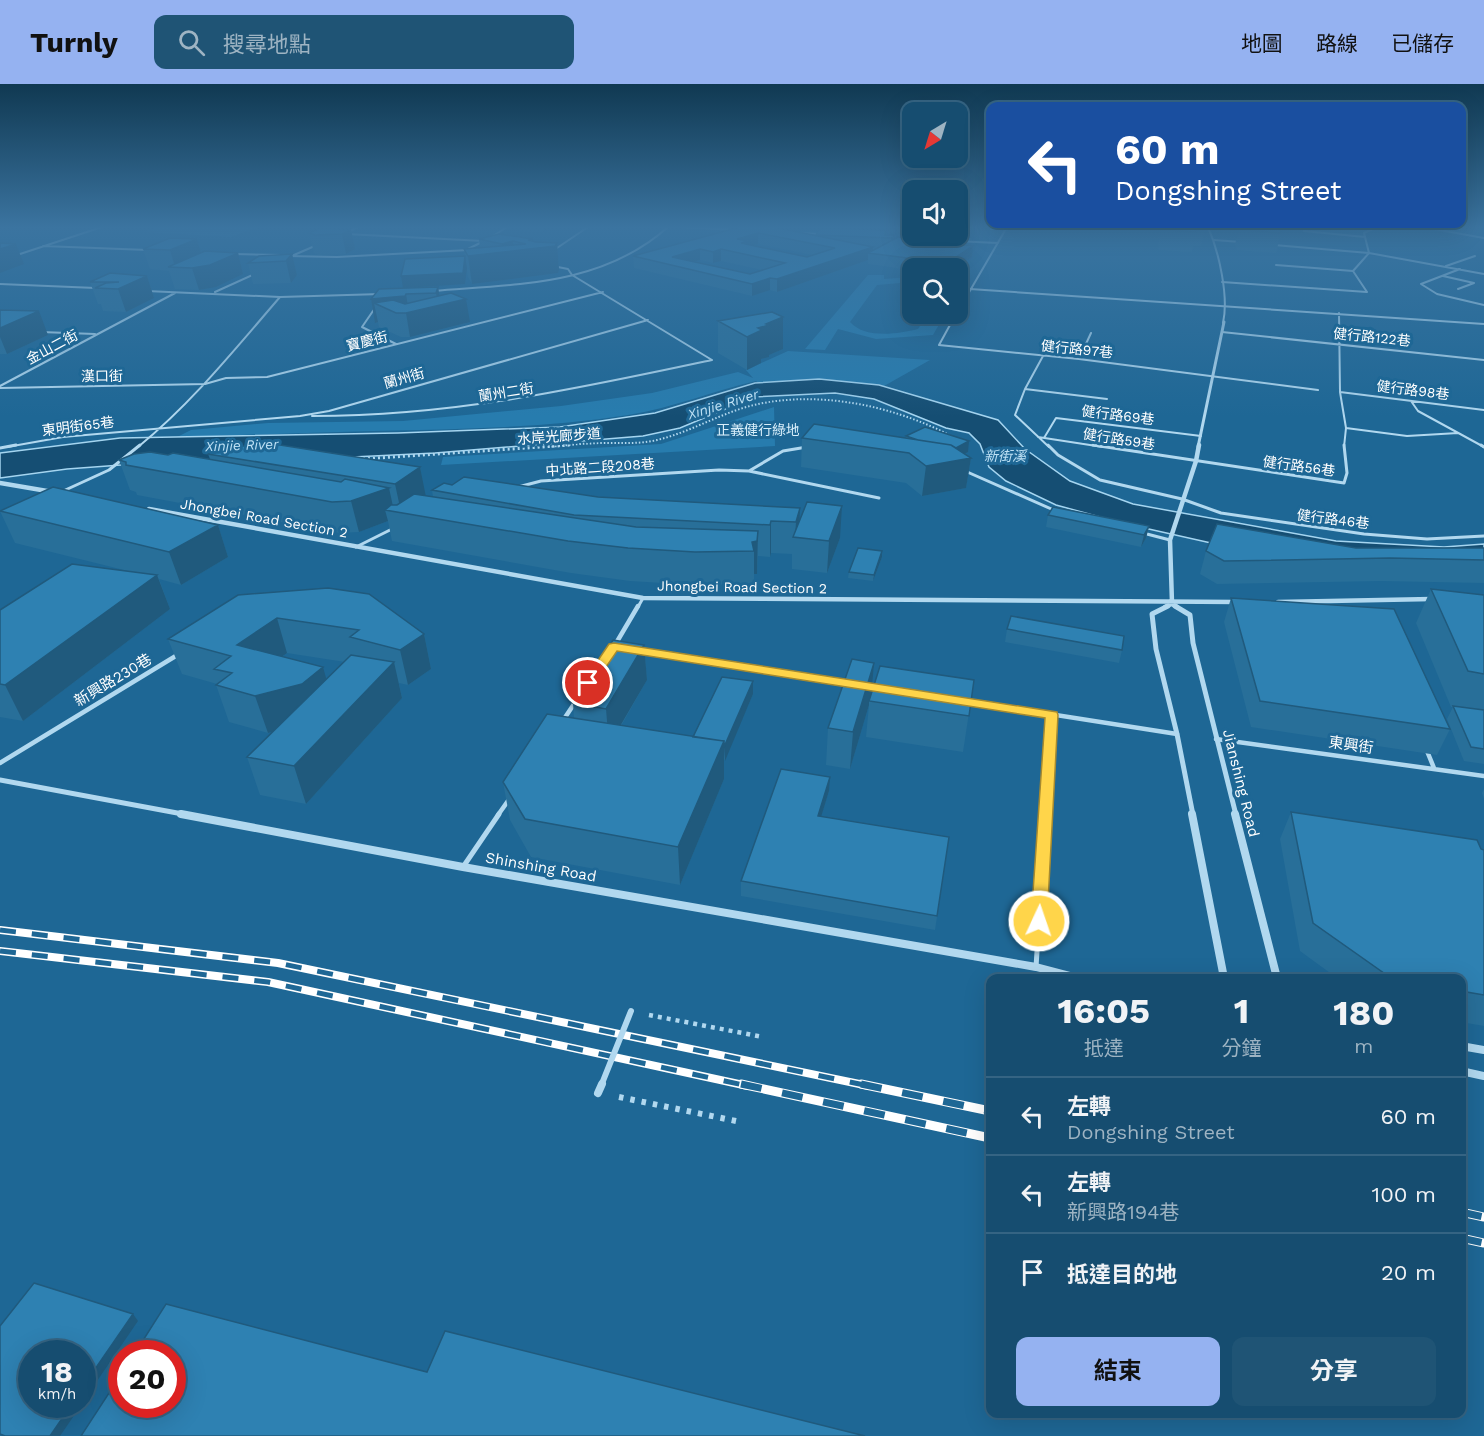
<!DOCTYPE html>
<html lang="zh-TW">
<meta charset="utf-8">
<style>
body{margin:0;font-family:"Work Sans","Noto Sans TC",sans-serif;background:#1f5475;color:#f1f3f6;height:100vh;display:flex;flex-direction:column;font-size:22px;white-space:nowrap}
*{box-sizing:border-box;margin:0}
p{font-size:20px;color:#9eb4c3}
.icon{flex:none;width:33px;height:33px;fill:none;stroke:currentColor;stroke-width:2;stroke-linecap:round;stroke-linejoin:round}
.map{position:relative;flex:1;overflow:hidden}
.side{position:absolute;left:986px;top:890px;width:480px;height:444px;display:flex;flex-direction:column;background:#164d70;border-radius:12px;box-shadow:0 6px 24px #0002,0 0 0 2px #356483}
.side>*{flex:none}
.hud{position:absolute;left:986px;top:18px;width:480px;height:126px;border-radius:12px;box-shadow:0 6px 24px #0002,0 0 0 2px #356483;background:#1a4fa0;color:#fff;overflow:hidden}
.needle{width:39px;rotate:218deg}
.tools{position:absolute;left:902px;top:18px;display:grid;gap:12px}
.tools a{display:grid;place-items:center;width:66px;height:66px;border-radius:12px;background:#164d70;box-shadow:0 6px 24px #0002,0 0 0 2px #356483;font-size:30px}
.speed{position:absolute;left:18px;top:1256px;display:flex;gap:12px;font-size:30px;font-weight:700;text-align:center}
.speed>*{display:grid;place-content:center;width:78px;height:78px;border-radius:50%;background:#164d70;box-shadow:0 6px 24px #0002,0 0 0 2px #356483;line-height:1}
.speed small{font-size:15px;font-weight:400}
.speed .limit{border:9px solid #d22;background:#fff;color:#111}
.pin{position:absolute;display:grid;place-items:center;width:51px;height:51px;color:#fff;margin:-26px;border:3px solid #fff;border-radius:50%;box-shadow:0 2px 6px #0007}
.me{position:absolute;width:66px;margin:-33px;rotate:3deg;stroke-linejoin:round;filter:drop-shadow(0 0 4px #0008)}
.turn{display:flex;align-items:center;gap:21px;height:126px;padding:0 30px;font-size:27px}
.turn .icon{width:78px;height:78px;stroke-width:2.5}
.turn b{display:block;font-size:42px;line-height:51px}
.eta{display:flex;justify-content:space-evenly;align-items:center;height:102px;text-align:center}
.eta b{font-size:36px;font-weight:700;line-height:42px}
.cta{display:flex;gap:12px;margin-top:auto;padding:12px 30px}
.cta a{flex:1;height:69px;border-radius:12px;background:#95b2f1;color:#111;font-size:24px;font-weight:700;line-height:69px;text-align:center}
.cta a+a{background:#1f5475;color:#f1f3f6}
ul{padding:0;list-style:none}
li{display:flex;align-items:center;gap:18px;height:78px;padding:0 30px;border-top:2px solid #356483}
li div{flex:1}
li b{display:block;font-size:22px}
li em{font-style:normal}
header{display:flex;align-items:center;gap:36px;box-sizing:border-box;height:84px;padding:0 30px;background:#95b2f1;color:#111}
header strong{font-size:28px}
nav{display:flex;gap:33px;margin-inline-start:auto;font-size:21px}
.search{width:420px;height:54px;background:#1f5475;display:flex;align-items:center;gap:15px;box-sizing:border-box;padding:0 21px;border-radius:12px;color:#9eb4c3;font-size:22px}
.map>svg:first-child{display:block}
</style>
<header>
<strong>Turnly</strong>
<div class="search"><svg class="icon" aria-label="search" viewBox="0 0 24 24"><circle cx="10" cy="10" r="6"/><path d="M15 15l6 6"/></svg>搜尋地點</div>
<nav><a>地圖</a><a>路線</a><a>已儲存</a></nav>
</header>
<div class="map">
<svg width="1484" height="1352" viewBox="0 0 1484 1352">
<rect width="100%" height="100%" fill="#1e6795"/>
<path fill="#277cae" d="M159,143H257L231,153L145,148Z
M868,191H884V195L912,193V198L877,201L850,238C865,255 898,250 918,245L928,230H945L933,251L876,255L838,245L825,266L805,265Z
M788,267L930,276L877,306L763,303L756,297C713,307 672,324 628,331C544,344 459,345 373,347C308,349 242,351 177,353L191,346L268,339L403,337L561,322L652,309L738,288L753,294L746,286Z
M774,323L775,362L441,381L443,373L661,360Z"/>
<path fill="#154e73" stroke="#a5d5f0" stroke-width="1.5" d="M819,295L879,301L998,336L1025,365L1070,397L1133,420L1336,457L1444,463L1484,460V484L1211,459L1122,439L1056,421L1006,397L989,383L980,360L969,349L946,344L874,315L835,309L754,313L680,344L643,352L435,369L270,377L148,379L67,385L0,394V369L120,354L398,349L560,343L655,329L755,299Z"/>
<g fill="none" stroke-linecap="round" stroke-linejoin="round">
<path stroke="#b1d8ef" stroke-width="2" stroke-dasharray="1.5 2" stroke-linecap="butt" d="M548,363C568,361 587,359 607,359C624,359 640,360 657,356C687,349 714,333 743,324C809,304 891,320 951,352"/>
<path stroke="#b1d8ef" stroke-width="3" stroke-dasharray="2 3" stroke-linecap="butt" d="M363,375L571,361"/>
<path stroke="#b1d8ef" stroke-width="4.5" stroke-dasharray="4 5" stroke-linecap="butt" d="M649,931L763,953"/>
<path stroke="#b1d8ef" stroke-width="6" stroke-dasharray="4.5 7" stroke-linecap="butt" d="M619,1013L736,1037"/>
<path stroke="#b1d8ef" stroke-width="2" d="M682,143L736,146
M1304,147L1365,153
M346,149L358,143
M801,149L820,150
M346,150L484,157
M490,154L507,143
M912,155L998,159
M1214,156L1241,158
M1274,161L1369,169L1484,190
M43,162L148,166
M466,166L482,158
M554,166L588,143
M1369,169L1364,149L1377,143
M234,170L280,171
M17,171L102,143
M294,171L317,161
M288,172L337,173L468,166
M1276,181L1353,187
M553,182L568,185L572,191L712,276
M1446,182L1475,172
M1460,185L1421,200L1437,210L1484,221
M1443,192L1474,199L1458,205
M1222,198L1367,208
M0,200L96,204
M970,205L1484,240
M147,207L280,213L381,210
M434,207C517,200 602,202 668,143
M215,208L257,189
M1367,208L1353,187L1369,169
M375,224L362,243L396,260
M957,229L1007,143
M1339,229L1340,308L1346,344L1344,363
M956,230L939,261L1079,275L1318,306
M41,248L95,250
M1222,248L1484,276
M1043,272L1025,305L1015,331L1049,363
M1079,275L1091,249
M0,302L175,209
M0,304L205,300L226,294L267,293L603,208
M1025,305L1107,315
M1340,308L1484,326
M1411,317L1418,327L1484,363
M312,332C452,332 576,305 712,276
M1346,344L1407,352L1458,349
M1038,353L1103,363
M1044,354L1056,334L1201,352
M7,363L63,353L300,332L329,327L648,236
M138,363C192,319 235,265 280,213"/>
<path stroke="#b1d8ef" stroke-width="3" d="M1048,361L1058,371L1100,396L1182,415L1221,429L1364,450L1427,455L1484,452
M1093,361L1344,399L1347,389L1344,361
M1481,361L1484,363
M0,364L16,361
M749,387L783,367L807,363
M965,387L1056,427
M518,403L541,397L719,386L749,387L879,414
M61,408L109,386L140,361
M1143,449L1170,456
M356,463L394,444
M638,523L643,514"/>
<path stroke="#b1d8ef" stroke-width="4.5" d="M615,561L638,522
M640,567L848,599
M966,617L1177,650
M562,638L576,617
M1216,655L1484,692
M1427,667L1434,684
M0,679L179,570
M498,731L510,714
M1046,731L1052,631"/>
<path stroke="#b1d8ef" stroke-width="5" d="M463,783L499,730
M1036,883L1046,730"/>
<path stroke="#b1d8ef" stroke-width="2" d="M1208,143C1219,168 1229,213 1223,239
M1423,143L1484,154"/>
<path stroke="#b1d8ef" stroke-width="3" d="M1198,363L1224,238"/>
<path stroke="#b1d8ef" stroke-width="4.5" d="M0,399L53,408
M149,425L643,514L1237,518
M1278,518L1432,515
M1172,519L1170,456L1196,377L1199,361
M1172,520L1177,523
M1165,523L1171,520"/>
<path stroke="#b1d8ef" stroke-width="5" d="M1168,522L1152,530L1156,565L1177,650L1193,731
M1175,522L1190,531L1193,559L1236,731
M0,696L188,731"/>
<path stroke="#b1d8ef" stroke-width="8" d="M181,730L463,783L1036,883L1078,894
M1192,730L1224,894
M1235,730L1277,894
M1461,962L1484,966
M1461,987L1484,992"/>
<defs>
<path id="rail-far1" d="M0,846L278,879L869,1002
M0,867L268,898L748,1002"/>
<path id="rail" d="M741,1000L990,1054
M861,1000L990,1027
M1461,1128L1484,1133
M1461,1154L1484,1159"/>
</defs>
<use href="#rail-far1" stroke="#fff" stroke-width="8"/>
<use href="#rail" stroke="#fff" stroke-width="9"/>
<use href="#rail-far1" stroke="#1e6795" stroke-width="5" stroke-dasharray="16" stroke-linecap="butt"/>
<use href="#rail" stroke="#1e6795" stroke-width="7" stroke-dasharray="21" stroke-linecap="butt"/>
<path stroke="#b1d8ef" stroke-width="6" d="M601,1002L631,927"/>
<path stroke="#b1d8ef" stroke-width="8" d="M598,1009L602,1000"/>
</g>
<path fill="#286f99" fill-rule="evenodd" d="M520,143H550L543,148L520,147Z
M740,143L816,152L850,145V143H912V150L886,149V151H894V155L972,173L955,184H912V186L868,180V176L777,208L770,206L752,212L634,184L633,172ZM758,160L813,171L807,173L752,161ZM700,176L713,179L721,177L762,186L750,190L695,178Z
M1162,143H1206L1201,162H1193L1192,168L1159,166L1158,160Z
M1240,143H1279L1281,149L1276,169L1237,166L1235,160Z
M351,146L355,165L346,170L319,171L314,169L309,149Z
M197,155L201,169H238L243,190L216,203L199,206L175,205L169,187L150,185L143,165Z
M479,155H533V157L536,158L557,159L559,186L558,189L472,200L468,193L464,165L480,164Z
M292,170L297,191L291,199L253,200L248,179Z
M147,192L154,214L126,228L103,227L101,220H98L90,198Z
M438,203L439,212L470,238L410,253H401L379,243L378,238L375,239L371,215Z
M0,226L48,251L7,270H0Z
M783,233V265L769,271V273L761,275V279L747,286L718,269V237Z
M906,352L968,368L964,370L971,374L966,404L922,412L906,399L801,383L802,354H906Z
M230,363H252L420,383L425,411L433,413L432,406L452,401L598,413L800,424L799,437L840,454L827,489L792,485V470L771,469L770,473L758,472L757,490H754V500L696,501L630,497L571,489L392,457L388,437L359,448L340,449L137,411L136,408L130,406L119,376L168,371L210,375L208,370Z
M0,427L218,441L228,473L181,501L159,495L170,525L23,637L0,633V526L128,487L15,459Z
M1048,431L1149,442L1146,454L1141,463L1046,443Z
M1356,464H1484V499L1381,497L1217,500L1200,490L1206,467Z
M882,467V473L873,497L848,494L849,488Z
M1431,505L1484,511V680L1464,677L1447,635L1453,623H1451L1416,539Z
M238,511L424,550L431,585L408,601L399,599L402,614L306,720L260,711L247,673L274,647L268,649L229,638L216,601L217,600L182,590L168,555ZM287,569L345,578L327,595L283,572Z
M1231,514L1450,645L1437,671L1251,643L1224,538Z
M1007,545L1122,566L1119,579L1005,558Z
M644,561L647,596L621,642L693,653L753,610L724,677V695L680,801L531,773L510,736L503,698L574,634L573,619Z
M974,596L963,668L866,653L869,621L850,685L826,681L828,644L871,610Z
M1484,705V715L1482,709Z
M829,707L821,732L949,753L935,846L741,812V797Z
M1291,728L1484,766V942L1461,938V894H1337L1300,867L1280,755Z"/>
<path fill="#205a7d" d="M543,143H550L543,148Z
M351,146L355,165L346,170L342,150Z
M758,149V160L748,162V168L741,170V164L737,155Z
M197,155L203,176L175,183L170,166Z
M533,155L534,164L557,159L559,186L558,189L472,200L468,172L503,168L502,160L513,157L514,166L528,156Z
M16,160L24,180L0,189V165Z
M973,162L972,173L955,184H946L947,179Z
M873,163V169H868V176L777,208V195Z
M700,165V176L678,182L672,173Z
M721,165V177L713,179V168Z
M238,169L243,190L216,203L199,206L192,184Z
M292,170L297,191L291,199L286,177Z
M465,172L467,184L465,200L403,204L401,192Z
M147,192L154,214L126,228L118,205Z
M770,194V206L752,212V200Z
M438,203L441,221L466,215L470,238L410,253L406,229L374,219L378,238L375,239L371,215L406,210L409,228L438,221L436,209Z
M39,227L48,251L7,270L0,253V244Z
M783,233V265L769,271V273L761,275V279L747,286V253L758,244L766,240Z
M969,357L968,368L951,377L952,366Z
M971,374L966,404L922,412L926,382Z
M420,383L426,413L401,428L395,400Z
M389,404L394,427L385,426L388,437L359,448L351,417Z
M842,422L840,454L827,489L829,457Z
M800,424L799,453H795L796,438Z
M771,437V469L770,473V441Z
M218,441L228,473L181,501L169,468Z
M1149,442L1146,454L1141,463L1144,451Z
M758,447L757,490H754V467L752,458Z
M882,467V473L873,497L874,491Z
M157,491L170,525L23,637L5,601Z
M277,534L287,569L249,596L237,561Z
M424,550L431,585L408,601L400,566Z
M644,561L647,596L609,661L606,625Z
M394,578L402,614L306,720L294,682Z
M874,579L871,614L869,617V621L850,685L853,648Z
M323,583L333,619L313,636L268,649L255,612Z
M753,597V610L725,677L724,663Z
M724,657V695L680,801L678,763Z
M830,693L829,707L817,746L818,732Z
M133,1230L138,1237L82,1319V1304Z
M72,1320H82L60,1352H50Z"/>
<path fill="#2e81b2" stroke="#205a7d" stroke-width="1.5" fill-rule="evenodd" d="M740,143H773L873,163L777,195L770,194L752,200L633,172ZM758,149L835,164L807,173L741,159L748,157L737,155ZM700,165L713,168L721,165L785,179L750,190L672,173Z
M1163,143H1195L1196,148L1163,146Z
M1241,143H1279L1281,149L1242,146Z
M320,144L351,146L342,150L315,151L309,149Z
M820,144L886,146L885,151H894L893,154L816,151Z
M499,150L533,155L528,156L536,158L557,159L555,162L468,172L464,165L526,160L513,157L502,160L479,155Z
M898,153L973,162L947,179L868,169Z
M170,154L197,155L170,166L143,165Z
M0,159L16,160L0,165Z
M205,167L238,169L210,181L192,184L168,183Z
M292,170L286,177L248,179L259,172Z
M465,172L463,189L401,192L405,175Z
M110,189L147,192L118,205L95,204L106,199L119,198H90Z
M438,203L436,209L406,210L405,212L371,215L379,205Z
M451,209L466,215L406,229H396L374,219L393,216L405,220Z
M0,226L39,227L0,244Z
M772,228L783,233L766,240L769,241L758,244L762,246L747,253L718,237Z
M814,340L951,361L971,374L926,382L909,369L802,354Z
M925,343L969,357L956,364L951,361L918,356L906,352Z
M261,358L420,383L395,400L208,370L223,362L230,363L235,361L252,363Z
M150,368L168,371L173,369L341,398L345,395L389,404L351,417L332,418L126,381V378L119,376L134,370Z
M464,393L598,413L800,424L796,438L771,437L770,441L574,431L432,406L444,399L452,401Z
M53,403L218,441L169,468L0,427Z
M414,410L636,443L758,447L757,457L752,458L754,467L695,468L628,464L568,457L385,426L391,421H397Z
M807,418L842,422L829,457L793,453Z
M1053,423L1149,442L1144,451L1048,431Z
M1217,440L1356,464H1484V476L1390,474L1224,477L1206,467Z
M858,464L882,467L874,491L849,488Z
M72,480L157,491L5,601L0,600V526Z
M328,504L369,510L424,550L400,566L350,553L359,546L277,534L237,561L323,583L302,600L255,612L216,601L232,589L214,585L231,572L168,555L238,511Z
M1431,505L1484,511V590L1468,587Z
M1231,514L1394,525L1450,645L1260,617Z
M1011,532L1124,552L1122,566L1007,545Z
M613,556L644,561L606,625L573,619Z
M351,571L394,578L294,682L247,673Z
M852,575L874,579L853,648L828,644Z
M880,582L974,596L969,632L869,617Z
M722,593L753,597L724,663V657L693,653Z
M1453,622L1484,626V665L1471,663Z
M547,630L724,657L678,763L525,735L503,698Z
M781,685L830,693L818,732L949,753L937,832L741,797Z
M1291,728L1477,756L1481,765L1484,766V911L1461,907V894H1391L1313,839Z
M34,1199L133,1230L82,1304V1269H32V1320H72L50,1352H5L0,1350V1242Z
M166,1220L427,1288L445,1247L865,1352H81L122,1289V1320H172V1269H135Z"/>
<linearGradient id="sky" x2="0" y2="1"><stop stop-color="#103952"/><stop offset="0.43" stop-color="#3b74a0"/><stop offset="1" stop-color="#3b74a0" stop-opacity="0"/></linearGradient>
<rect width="1484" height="333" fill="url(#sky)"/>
<path fill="#ffd54a" stroke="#a68a30" stroke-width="1.5" d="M614,559L1057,628L1058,631L1047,837L1045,841H1033L1031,837L1045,634L617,567L593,602H584L582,599L584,597L609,560Z"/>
<g text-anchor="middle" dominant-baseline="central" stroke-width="6" stroke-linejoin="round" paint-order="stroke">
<g font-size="14" fill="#fff" stroke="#1e6795">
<text transform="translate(1372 253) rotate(6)">健行路122巷</text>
<text transform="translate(367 257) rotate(-14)">寶慶街</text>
<text transform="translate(52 263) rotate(-28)">金山二街</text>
<text transform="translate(1077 265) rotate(6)">健行路97巷</text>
<text transform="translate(102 292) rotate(-1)">漢口街</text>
<text transform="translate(404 294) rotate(-16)">蘭州街</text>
<text transform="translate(1413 306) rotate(7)">健行路98巷</text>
<text transform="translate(506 308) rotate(-9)">蘭州二街</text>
<text transform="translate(1118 331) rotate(7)">健行路69巷</text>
<text transform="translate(78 342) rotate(-7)">東明街65巷</text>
<text transform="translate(559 352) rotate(-4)">水岸光廊步道</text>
<text transform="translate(1119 355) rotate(9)">健行路59巷</text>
<text transform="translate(1299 382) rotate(8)">健行路56巷</text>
<text transform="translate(600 383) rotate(-4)">中北路二段208巷</text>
<text transform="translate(264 434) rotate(10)">Jhongbei Road Section 2</text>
<text transform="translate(1333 435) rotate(7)">健行路46巷</text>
<text transform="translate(742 503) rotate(1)">Jhongbei Road Section 2</text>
</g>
<g font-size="14" font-style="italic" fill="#bee1f5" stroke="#1e6795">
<text transform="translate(723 320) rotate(-17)">Xinjie River</text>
<text transform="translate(242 361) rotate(-2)">Xinjie River</text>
<text x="1005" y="372">新街溪</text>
</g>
<g font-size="14" fill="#d8eefa" stroke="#1e6795">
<text x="758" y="346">正義健行綠地</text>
</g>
<g font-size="15" fill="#fff" stroke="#1e6795">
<text transform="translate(113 596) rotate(-31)">新興路230巷</text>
<text transform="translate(1351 661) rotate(8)">東興街</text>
<text transform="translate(1241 699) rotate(76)">Jianshing Road</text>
<text transform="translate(541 783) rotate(10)">Shinshing Road</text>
</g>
</g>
</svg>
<div class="tools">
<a><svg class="needle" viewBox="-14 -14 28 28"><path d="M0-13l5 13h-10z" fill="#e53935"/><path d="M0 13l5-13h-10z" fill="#9eb4c3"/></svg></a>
<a><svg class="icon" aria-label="sound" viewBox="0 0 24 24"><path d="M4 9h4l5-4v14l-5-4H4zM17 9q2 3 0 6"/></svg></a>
<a><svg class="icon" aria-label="search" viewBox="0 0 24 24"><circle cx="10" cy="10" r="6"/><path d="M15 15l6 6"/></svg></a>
</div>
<div class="speed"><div>18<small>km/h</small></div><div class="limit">20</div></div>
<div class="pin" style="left:588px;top:599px;background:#d93025"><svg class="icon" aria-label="arrive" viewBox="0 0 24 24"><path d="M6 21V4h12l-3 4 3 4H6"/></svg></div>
<svg class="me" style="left:1039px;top:837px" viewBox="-20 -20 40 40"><circle r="17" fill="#ffd54a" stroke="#fff" stroke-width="3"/><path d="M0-11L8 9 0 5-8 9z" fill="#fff"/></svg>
<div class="hud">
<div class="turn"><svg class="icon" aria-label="left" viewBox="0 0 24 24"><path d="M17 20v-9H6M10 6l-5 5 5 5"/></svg><div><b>60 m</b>Dongshing Street</div></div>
</div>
<section class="side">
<div class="eta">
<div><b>16:05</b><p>抵達</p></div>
<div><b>1</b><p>分鐘</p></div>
<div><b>180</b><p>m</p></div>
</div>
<ul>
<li><svg class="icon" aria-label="left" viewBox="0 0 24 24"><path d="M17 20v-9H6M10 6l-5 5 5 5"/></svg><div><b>左轉</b><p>Dongshing Street</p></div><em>60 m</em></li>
<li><svg class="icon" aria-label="left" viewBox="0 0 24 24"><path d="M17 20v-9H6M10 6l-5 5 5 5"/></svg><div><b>左轉</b><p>新興路194巷</p></div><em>100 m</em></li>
<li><svg class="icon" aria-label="arrive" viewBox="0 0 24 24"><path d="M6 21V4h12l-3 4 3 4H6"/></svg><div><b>抵達目的地</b></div><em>20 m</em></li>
</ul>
<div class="cta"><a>結束</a><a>分享</a></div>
</section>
</div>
